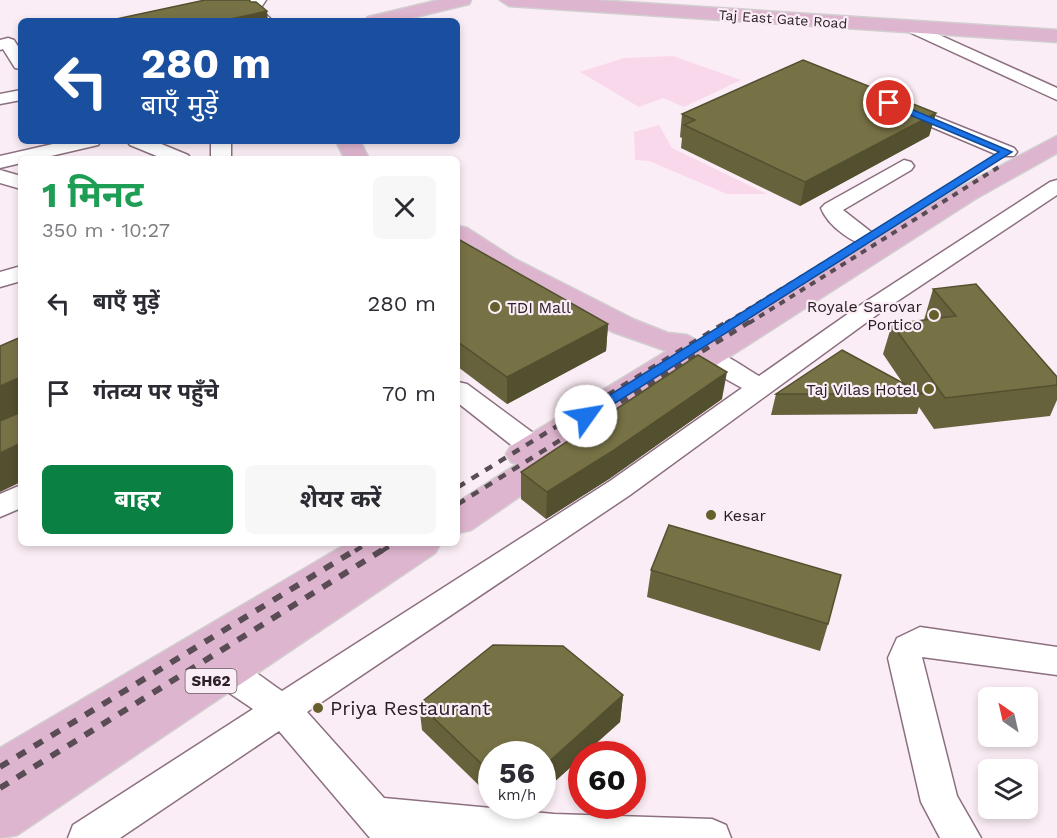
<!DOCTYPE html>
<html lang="hi">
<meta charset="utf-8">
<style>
body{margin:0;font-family:"Work Sans","Noto Sans Devanagari",sans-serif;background:#f7f7f7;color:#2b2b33;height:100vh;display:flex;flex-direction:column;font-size:22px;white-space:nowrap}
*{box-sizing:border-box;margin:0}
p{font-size:20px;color:#7c7c81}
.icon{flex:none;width:33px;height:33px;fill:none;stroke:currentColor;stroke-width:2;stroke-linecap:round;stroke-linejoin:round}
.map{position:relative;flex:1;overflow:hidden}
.panel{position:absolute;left:18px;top:156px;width:442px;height:390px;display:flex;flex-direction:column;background:#fff;border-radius:9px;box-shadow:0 3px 9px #0003}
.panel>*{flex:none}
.top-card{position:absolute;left:18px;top:18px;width:442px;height:126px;border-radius:9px;box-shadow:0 3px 9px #0003;background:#1a4fa0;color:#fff;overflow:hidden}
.needle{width:39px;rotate:326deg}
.tools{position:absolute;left:978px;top:687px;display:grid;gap:12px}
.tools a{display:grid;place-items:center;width:60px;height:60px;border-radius:9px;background:#fff;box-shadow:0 3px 9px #0003;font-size:30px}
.speed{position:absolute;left:478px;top:741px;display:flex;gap:12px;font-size:30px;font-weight:700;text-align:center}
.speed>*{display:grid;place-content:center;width:78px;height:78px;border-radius:50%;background:#fff;box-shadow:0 3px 9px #0003;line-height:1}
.speed small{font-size:15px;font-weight:400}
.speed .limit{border:9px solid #d22;background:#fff;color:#111}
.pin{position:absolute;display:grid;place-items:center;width:51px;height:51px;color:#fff;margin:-26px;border:3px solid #fff;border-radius:50%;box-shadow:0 2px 6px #0007}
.me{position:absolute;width:66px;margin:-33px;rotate:58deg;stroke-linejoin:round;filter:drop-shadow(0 0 4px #0008)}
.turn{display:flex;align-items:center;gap:21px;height:126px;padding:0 24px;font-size:27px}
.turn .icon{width:78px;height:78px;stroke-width:2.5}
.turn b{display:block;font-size:42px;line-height:51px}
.round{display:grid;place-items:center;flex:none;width:63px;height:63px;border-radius:9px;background:#f7f7f7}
.head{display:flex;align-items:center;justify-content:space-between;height:102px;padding:0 24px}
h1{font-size:36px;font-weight:700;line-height:45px;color:#1e9e55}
.action{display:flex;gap:12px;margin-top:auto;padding:12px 24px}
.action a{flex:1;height:69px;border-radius:9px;background:#0b8043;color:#fff;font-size:24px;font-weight:700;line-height:69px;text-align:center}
.action a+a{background:#f7f7f7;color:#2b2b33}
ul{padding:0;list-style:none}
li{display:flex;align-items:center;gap:18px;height:90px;padding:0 24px}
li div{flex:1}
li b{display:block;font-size:22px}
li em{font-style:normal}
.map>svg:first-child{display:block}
</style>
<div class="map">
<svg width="1057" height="838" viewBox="0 0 1057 838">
<rect width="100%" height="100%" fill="#fbedf5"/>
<path fill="#fad8ec" d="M673,56L741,80L684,107L663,98L639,107L580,72L624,58Z
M659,125L672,148L767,194H727L649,161L635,160L634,132Z"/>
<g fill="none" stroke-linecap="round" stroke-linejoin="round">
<defs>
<path id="minor" d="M250,0H266L260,9L273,21H256L244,10Z
M913,23L1057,88V100L907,31L905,28Z
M8,38L14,40L21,51V69L15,68L3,49L0,50V40Z
M21,90V100L0,104V94Z
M900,102L1014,148L1017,152L1014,156H1000L894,111L891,107L894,103Z
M66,141H101L98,145L38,159H21V163L0,168V156Z
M127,141H154L188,155L191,159H164L130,145Z
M211,141H231V159H211Z
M904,160L911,162L914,166L911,170L843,210L875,235L878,240L875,245C857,249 827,225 821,208L825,204Z
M0,170L21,176V189L0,183Z
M1057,180V195L878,314L630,495L307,712L384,798L554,814L712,819L726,825L731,838H370L279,731L120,838H68L73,825L253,709L213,682L208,672L213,662C237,653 262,678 282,691L610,481L742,388L697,363L693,357L697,351C718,346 741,366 759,376L862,304L1050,182Z
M21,266V281L0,287V272Z
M458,382L467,384L544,441L548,448L544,455L534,458L524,455L458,403Z
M21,485V508L0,517V494Z
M920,627L1057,647V675L922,657L957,796L981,838H940L921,802L888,658L897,638Z"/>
<path id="major" d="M439,0H471L469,4L399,21H365L368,17Z
M500,0H594L1057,30V42L509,6Z
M1057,136V153L975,199L679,389L668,392L655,386L566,443L571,445L576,453L571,461L471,530L458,533V502L517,464L511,462L506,454L511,446L667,351L613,332L553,302L495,271L458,246V226L467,228L515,259L635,320L668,333L687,335L705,345L957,189Z
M336,141H360L369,159H345Z
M348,543H441L435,553L17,835L0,838V748Z"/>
</defs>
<use href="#minor" stroke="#8c6f80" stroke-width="3"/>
<use href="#major" stroke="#d1ced0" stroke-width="3"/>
<use href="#minor" fill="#fff" fill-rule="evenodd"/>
<use href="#major" fill="#deb5ce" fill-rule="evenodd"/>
<path stroke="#594c54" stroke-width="4" stroke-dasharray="6 6" stroke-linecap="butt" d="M726,323L992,160
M749,323L1002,165"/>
<path stroke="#594c54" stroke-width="4.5" stroke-dasharray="8 8" stroke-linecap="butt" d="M458,487L728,321
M458,504L751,321
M355,551L367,543
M382,551L394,543"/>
<path stroke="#594c54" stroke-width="6" stroke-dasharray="10 10" stroke-linecap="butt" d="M0,767L357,549
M0,788L384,549"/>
</g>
<path fill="#66623b" d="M936,113L929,136L800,206L681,148L682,138L680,137L682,114Z
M458,239L608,324L606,351L507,404L458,367Z
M933,289L1057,377V400L1050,416L934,429L919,407L917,414L771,415L776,394L902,382L883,354L892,324L924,320Z
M722,399L609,479L546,519L521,499V472Z
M651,570L828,624L820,651L647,597Z
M623,695L620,722L584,754H582V757L543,792L492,754V798L422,730L419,704Z
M499,806H529L525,809L501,807Z"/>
<path fill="#535030" d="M267,11L268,21H222Z
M936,113L929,136L800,206L805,182Z
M608,324L606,351L507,404V377Z
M727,372L722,399L609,479L546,519L547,492Z
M21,377V414L0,424V386Z
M21,443V482L0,492V453Z
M623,695L620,722L584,754H582V757L543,792V767Z"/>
<path fill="#777245" stroke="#535030" stroke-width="1.5" d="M205,0H249L251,2H256L267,11L222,21H107Z
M803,60L936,113L805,182L684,125L695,120L682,114Z
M458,239L608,324L507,377L458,342Z
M976,284L1057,377V385L945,398L892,324L956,316L933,289Z
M21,337V377L0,386V346Z
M842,350L923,394H776Z
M698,355L727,372L611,452L547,492L521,472Z
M21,412V443L0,453V421Z
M669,525L841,575L828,624L651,570Z
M493,645L563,646L623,695L543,767V754H492V774L419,704Z"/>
<path fill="#1a73e8" stroke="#114b97" stroke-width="1.5" d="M886,101H892L1012,152L590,419H581V413L999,152L886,105Z"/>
<g fill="#655f2c" stroke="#fbedf5" stroke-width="2">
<circle cx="495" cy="307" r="6"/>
<circle cx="934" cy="315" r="6"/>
<circle cx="929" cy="389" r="6"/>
<circle cx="711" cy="515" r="6"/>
<circle cx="318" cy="708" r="6"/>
</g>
<g text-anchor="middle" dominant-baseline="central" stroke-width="4.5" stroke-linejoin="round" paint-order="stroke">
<g font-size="14" fill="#2c2028" stroke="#fbedf5">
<text transform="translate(783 19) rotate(4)">Taj East Gate Road</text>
</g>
<rect fill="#fbedf5" stroke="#6a5e66" stroke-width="1.5" x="185.5" y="669" width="51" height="24" rx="4.5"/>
<g font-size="15" font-weight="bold" fill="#2c2028">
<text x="211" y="681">SH62</text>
</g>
<g font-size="16" fill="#2c2028" stroke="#fbedf5" text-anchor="end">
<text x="922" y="306">Royale Sarovar<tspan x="922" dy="18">Portico</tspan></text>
<text x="507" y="307" text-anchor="start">TDI Mall</text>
<text x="917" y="389">Taj Vilas Hotel</text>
<text x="723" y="515" text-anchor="start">Kesar</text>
</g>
<g font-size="20" fill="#2c2028" stroke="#fbedf5" text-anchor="start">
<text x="330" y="708">Priya Restaurant</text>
</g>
</g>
</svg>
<div class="tools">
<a><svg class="needle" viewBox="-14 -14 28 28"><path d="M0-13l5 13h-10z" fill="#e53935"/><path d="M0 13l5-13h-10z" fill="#7c7c81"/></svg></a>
<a><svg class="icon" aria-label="layers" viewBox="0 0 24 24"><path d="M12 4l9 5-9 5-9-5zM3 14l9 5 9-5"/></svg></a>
</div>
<div class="speed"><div>56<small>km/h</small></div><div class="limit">60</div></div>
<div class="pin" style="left:889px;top:103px;background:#d93025"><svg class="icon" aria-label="arrive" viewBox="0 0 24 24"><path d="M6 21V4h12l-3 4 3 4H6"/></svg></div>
<svg class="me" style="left:586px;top:416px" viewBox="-20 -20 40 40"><circle r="19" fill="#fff"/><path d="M0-13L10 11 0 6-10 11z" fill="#1a73e8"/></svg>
<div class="top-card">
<div class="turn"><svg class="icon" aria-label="left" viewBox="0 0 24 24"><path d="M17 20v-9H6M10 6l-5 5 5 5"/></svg><div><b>280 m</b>बाएँ मुड़ें</div></div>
</div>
<section class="panel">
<div class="head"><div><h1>1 मिनट</h1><p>350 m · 10:27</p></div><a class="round"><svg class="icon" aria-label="close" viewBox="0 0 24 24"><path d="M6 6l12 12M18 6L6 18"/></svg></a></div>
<ul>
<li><svg class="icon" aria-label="left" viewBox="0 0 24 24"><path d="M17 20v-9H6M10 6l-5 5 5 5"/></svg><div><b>बाएँ मुड़ें</b></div><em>280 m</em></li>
<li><svg class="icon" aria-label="arrive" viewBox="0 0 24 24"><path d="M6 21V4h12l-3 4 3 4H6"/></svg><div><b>गंतव्य पर पहुँचे</b></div><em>70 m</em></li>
</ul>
<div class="action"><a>बाहर</a><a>शेयर करें</a></div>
</section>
</div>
